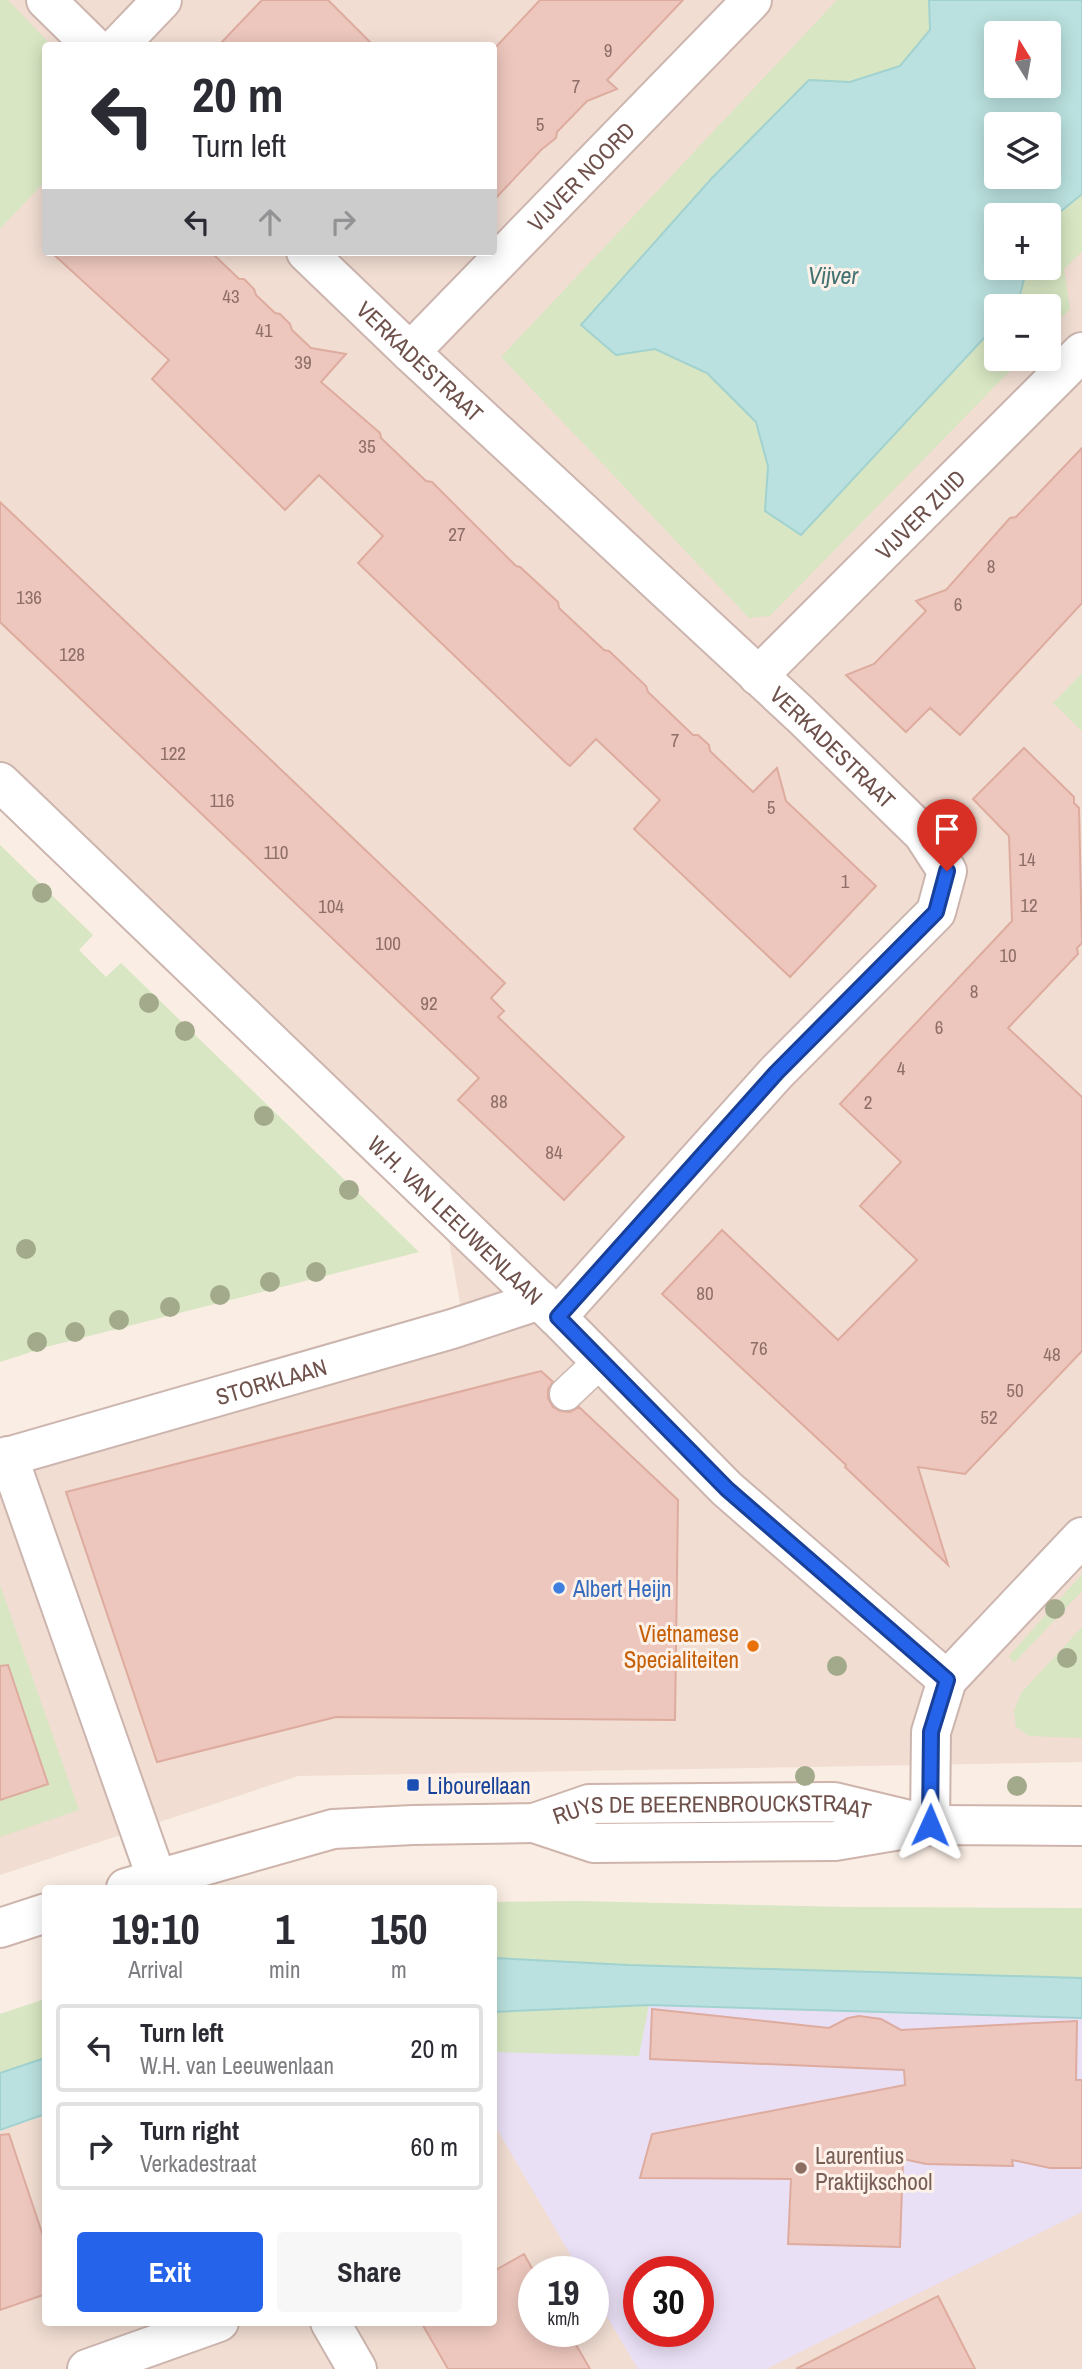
<!DOCTYPE html>
<meta charset="utf-8">
<style>
body{margin:0;font-family:"Archivo Narrow",sans-serif;background:#f7f7f7;color:#2b2b33;height:100vh;display:flex;flex-direction:column;font-size:26px;white-space:nowrap}
*{box-sizing:border-box;margin:0}
p{font-size:23px;color:#7c7c81}
.icon{flex:none;width:38px;height:38px;fill:none;stroke:currentColor;stroke-width:2;stroke-linecap:round;stroke-linejoin:round}
.map{position:relative;flex:1;overflow:hidden}
.side{position:absolute;left:42px;top:1885px;width:455px;height:441px;display:flex;flex-direction:column;background:#fff;border-radius:7px;box-shadow:0 4px 18px #0003}
.side>*{flex:none}
.banner{position:absolute;left:42px;top:42px;width:455px;height:214px;border-radius:7px;box-shadow:0 4px 18px #0003;background:#fff;color:#2b2b33;overflow:hidden}
.needle{width:46px;rotate:349deg}
.fabs{position:absolute;left:984px;top:21px;display:grid;gap:14px}
.fabs a{display:grid;place-items:center;width:77px;height:77px;border-radius:7px;background:#fff;box-shadow:0 4px 18px #0003;font-size:35px}
.speed{position:absolute;left:518px;top:2256px;display:flex;gap:14px;font-size:35px;font-weight:700;text-align:center}
.speed>*{display:grid;place-content:center;width:91px;height:91px;border-radius:50%;background:#fff;box-shadow:0 4px 18px #0003;line-height:1}
.speed small{font-size:18px;font-weight:400}
.speed .limit{border:10px solid #d22;background:#fff;color:#111}
.pin{position:absolute;display:grid;place-items:center;width:60px;height:60px;color:#fff;margin:-72px -30px;border-radius:50% 50% 50% 0;rotate:-45deg;box-shadow:0 0 7px #0007}
.pin .icon{rotate:45deg}
.me{position:absolute;width:77px;margin:-38px;rotate:1deg;stroke-linejoin:round;filter:drop-shadow(0 0 5px #0008)}
.turn{display:flex;align-items:center;gap:24px;height:147px;padding:0 35px;font-size:32px}
.turn .icon{width:91px;height:91px;stroke-width:2.5}
.turn b{display:block;font-size:49px;line-height:60px}
.lanes{display:flex;align-items:center;height:66px;padding:0 35px;background:#0003;justify-content:center;gap:35px;direction:ltr}
.lanes .off{opacity:.35}
.eta{display:flex;justify-content:space-evenly;align-items:center;height:119px;text-align:center}
.eta b{font-size:42px;font-weight:800;line-height:49px}
.action{display:flex;gap:14px;margin-top:auto;padding:14px 35px}
.action a{flex:1;height:80px;border-radius:7px;background:#2563eb;color:#fff;font-size:28px;font-weight:800;line-height:80px;text-align:center}
.action a+a{background:#f7f7f7;color:#2b2b33}
ul{padding:0;list-style:none}
li{display:flex;align-items:center;gap:21px;height:88px;margin:0 14px 10px;padding:0 21px;border:4px solid #e1e1e2;border-radius:7px}
li div{flex:1}
li b{display:block;font-size:26px}
li em{font-style:normal}
.map>svg:first-child{display:block}
</style>
<div class="map">
<svg width="1082" height="2369" viewBox="0 0 1082 2369">
<rect width="100%" height="100%" fill="#faede3"/>
<path fill="#f1ddd2" fill-rule="evenodd" d="M0,0H1082V1762L298,1776L0,1875V1469L465,1331L446,1224L0,799ZM996,33H1048V86H996ZM46,46H494V252H46ZM996,124H1048V177H996ZM996,215H1048V268H996ZM996,306H1048V359H996Z
M1082,1957V2369H0V2131L45,2115L46,2322H494V1981ZM534,2272H593V2331H534ZM639,2272H698V2331H639Z"/>
<path fill="#eae0f6" fill-rule="evenodd" d="M494,1999H1082V2212L766,2369H638L593,2293V2272L580,2271L494,2124ZM639,2272H698V2331H639Z"/>
<path fill="#d8e6c3" fill-rule="evenodd" d="M0,0H8L51,45L46,46L45,181L0,229Z
M837,0H1082V252L1064,269L1070,309L1048,332V306H996V359H1022L770,616L749,618L501,357ZM996,33H1048V86H996ZM996,124H1048V177H996ZM996,215H1048V268H996Z
M1082,673V731L1053,703Z
M0,845L93,935L79,950L106,977L121,963L419,1252L50,1346L0,1362Z
M1082,1574V1591L1014,1663L1009,1656Z
M0,1585L79,1810L0,1837Z
M1082,1627V1738L1029,1736L1016,1727L1014,1711L1021,1693Z
M577,1901L847,1907L1082,1908V1978L628,1965L494,1958V1902Z
M45,1999V2058L0,2073V2014Z
M649,2005L639,2056L494,2052V2012Z"/>
<path fill="#bae1df" stroke="#a1d2d0" stroke-width="2" fill-rule="evenodd" d="M929,0H1082V194L1048,222V215H996V268H1027L1018,302L1014,306H996V325L801,535L765,511L768,466L756,422L707,373L655,349L616,355L581,325L712,178L809,80L850,82L900,66L930,30ZM996,33H1048V86H996ZM996,124H1048V177H996Z
M494,1958L628,1965L1082,1978V2018L649,2005L494,2012Z
M45,2058V2114L0,2130V2073Z"/>
<path fill="#edc7bd" stroke="#deab9f" stroke-width="2" d="M262,0H328L374,46H218Z
M540,0H683L607,80L617,89L587,101L557,132L556,138L541,150L494,200V49Z
M51,252H211L239,279H244L254,289L256,295L275,313L280,314L290,324L292,330L311,348L346,354L321,382L380,433L381,438L426,481L432,482L516,566L520,567L558,602L559,608L604,650L609,651L646,686L648,692L693,735H698L709,745L710,751L753,792L777,768L786,801L876,886L790,977L634,829L660,800L596,739L570,766L566,763L358,563L383,536L319,475L285,510L152,379L169,360Z
M1082,448V603L960,735L930,708L906,732L846,675L874,664L926,611L916,601L946,590L1010,518L1016,517Z
M0,502L505,983L491,998L504,1011L498,1017L624,1137L564,1200L458,1100L479,1078L0,622Z
M1024,748L1074,797V803L1079,808L1082,943L1077,948L1078,954L1008,1028L1082,1097V1351L965,1474L918,1467L948,1565L845,1467L846,1465L662,1294L722,1230L838,1340L917,1260L860,1206L901,1162L840,1104L1012,921L1009,836L973,799Z
M541,1371L553,1382L548,1389V1398L553,1407L560,1411L570,1412L579,1407L678,1500L675,1720L336,1717L157,1762L66,1492Z
M8,1665L48,1784L0,1800V1666Z
M652,2009L829,2028L848,2018L859,2016L881,2019L901,2030L1077,2021L1076,2080H1082V2168H1050L1012,2160L1013,2166L926,2164L903,2159L900,2247L788,2244L791,2179L640,2178L652,2134L905,2085L904,2070L650,2059Z
M9,2134L46,2245V2294L0,2310V2135Z
M524,2254L534,2272V2331H568L590,2369H448L421,2322H494V2271Z
M938,2296L975,2369H796Z"/>
<g fill="none" stroke-linecap="round" stroke-linejoin="round">
<defs>
<path id="lane" d="M566,1394L601,1361"/>
<g id="street">
<path d="M46,0L93,46"/>
<path d="M118,46L162,0"/>
<path id="s1" d="M306,252L410,352L801,715L923,834L947,871L936,912L776,1073L557,1317"/>
<path id="s2" d="M410,352L752,0"/>
<path id="s3" d="M758,676L1082,352"/>
<path id="s4" d="M0,782L557,1317L727,1489L947,1680"/>
<path d="M8,1456L160,1888"/>
<path id="s5" d="M0,1459L452,1329L540,1300"/>
<path d="M930,1825L931,1732L947,1680L1082,1537"/>
<path d="M330,2322L357,2369"/>
<path d="M87,2369L219,2322"/>
</g>
<g id="secondary">
<path d="M534,1823L594,1843L835,1841L930,1825L1082,1826"/>
<path id="s6" d="M126,1888L333,1829L413,1825L534,1823L589,1804L834,1802L930,1825"/>
<path d="M0,1928L46,1913"/>
</g>
</defs>
<use href="#lane" stroke="#ccb5ae" stroke-width="35"/>
<use href="#street" stroke="#ccb5ae" stroke-width="42"/>
<use href="#secondary" stroke="#ceb4ab" stroke-width="42"/>
<use href="#lane" stroke="#fff" stroke-width="32"/>
<use href="#street" stroke="#fff" stroke-width="38"/>
<use href="#secondary" stroke="#fff" stroke-width="38"/>
</g>
<g fill="#a3aa8c">
<circle cx="42" cy="893" r="10"/>
<circle cx="149" cy="1003" r="10"/>
<circle cx="185" cy="1031" r="10"/>
<circle cx="264" cy="1116" r="10"/>
<circle cx="349" cy="1190" r="10"/>
<circle cx="26" cy="1249" r="10"/>
<circle cx="316" cy="1272" r="10"/>
<circle cx="270" cy="1282" r="10"/>
<circle cx="220" cy="1295" r="10"/>
<circle cx="170" cy="1307" r="10"/>
<circle cx="119" cy="1320" r="10"/>
<circle cx="75" cy="1332" r="10"/>
<circle cx="37" cy="1342" r="10"/>
<circle cx="1055" cy="1609" r="10"/>
<circle cx="1067" cy="1658" r="10"/>
<circle cx="837" cy="1666" r="10"/>
<circle cx="805" cy="1776" r="10"/>
<circle cx="1017" cy="1786" r="10"/>
</g>
<g fill="none" stroke-linecap="round" stroke-linejoin="round">
<defs>
<path id="route" d="M930,1825L931,1732L947,1680L727,1489L558,1317L776,1073L936,912L947,871"/>
</defs>
<use href="#route" stroke="#184099" stroke-width="18"/>
<use href="#route" stroke="#2563eb" stroke-width="12"/>
</g>
<circle fill="#3f7fe0" stroke="#fdf1e9" stroke-width="2.5" cx="559" cy="1588" r="7"/>
<circle fill="#e8710a" stroke="#fdf1e9" stroke-width="2.5" cx="753" cy="1646" r="7"/>
<rect fill="#1a4fb4" stroke="#fdf1e9" stroke-width="2.5" x="406" y="1778" width="14" height="14" rx="3.5"/>
<circle fill="#8d6e63" stroke="#fdf1e9" stroke-width="2.5" cx="801" cy="2168" r="7"/>
<g text-anchor="middle" dominant-baseline="central" stroke-width="6" stroke-linejoin="round" paint-order="stroke">
<g font-size="19" fill="#8e6e68">
<text x="608" y="50">9</text>
<text x="576" y="86">7</text>
<text x="540" y="124">5</text>
<text x="231" y="296">43</text>
<text x="264" y="330">41</text>
<text x="303" y="362">39</text>
<text x="367" y="446">35</text>
<text x="457" y="534">27</text>
<text x="991" y="566">8</text>
<text x="29" y="597">136</text>
<text x="958" y="604">6</text>
<text x="72" y="654">128</text>
<text x="675" y="740">7</text>
<text x="173" y="753">122</text>
<text x="222" y="800">116</text>
<text x="771" y="807">5</text>
<text x="276" y="852">110</text>
<text x="1027" y="859">14</text>
<text x="845" y="881">1</text>
<text x="1029" y="905">12</text>
<text x="331" y="906">104</text>
<text x="388" y="943">100</text>
<text x="1008" y="955">10</text>
<text x="974" y="991">8</text>
<text x="429" y="1003">92</text>
<text x="939" y="1027">6</text>
<text x="901" y="1068">4</text>
<text x="499" y="1101">88</text>
<text x="868" y="1102">2</text>
<text x="554" y="1152">84</text>
<text x="705" y="1293">80</text>
<text x="759" y="1348">76</text>
<text x="1052" y="1354">48</text>
<text x="1015" y="1390">50</text>
<text x="989" y="1417">52</text>
</g>
<g font-size="23" fill="#6f514c" stroke="#fdf1e9">
<text stroke="none"><textPath href="#s2" startOffset="245">VIJVER NOORD</textPath></text>
<text stroke="none"><textPath href="#s1" startOffset="158">VERKADESTRAAT</textPath></text>
<text stroke="none"><textPath href="#s3" startOffset="229">VIJVER ZUID</textPath></text>
<text stroke="none"><textPath href="#s1" startOffset="723">VERKADESTRAAT</textPath></text>
<text stroke="none"><textPath href="#s4" startOffset="632">W.H. VAN LEEUWENLAAN</textPath></text>
<text stroke="none"><textPath href="#s5" startOffset="282">STORKLAAN</textPath></text>
<text stroke="none"><textPath href="#s6" startOffset="597">RUYS DE BEERENBROUCKSTRAAT</textPath></text>
</g>
<g font-size="23" fill="#366cbe" stroke="#fdf1e9" text-anchor="start">
<text x="573" y="1588">Albert Heijn</text>
</g>
<g font-size="23" fill="#c56008" stroke="#fdf1e9" text-anchor="end">
<text x="739" y="1633">Vietnamese<tspan x="739" dy="26">Specialiteiten</tspan></text>
</g>
<g font-size="23" fill="#164399" stroke="#fdf1e9" text-anchor="start">
<text x="427" y="1785">Libourellaan</text>
</g>
<g font-size="23" fill="#785e54" stroke="#fdf1e9" text-anchor="start">
<text x="815" y="2155">Laurentius<tspan x="815" dy="26">Praktijkschool</tspan></text>
</g>
<g font-size="24" font-style="italic" fill="#417372" stroke="#fdf1e9">
<text x="833" y="275">Vijver</text>
</g>
</g>
</svg>
<div class="fabs">
<a><svg class="needle" viewBox="-14 -14 28 28"><path d="M0-13l5 13h-10z" fill="#e53935"/><path d="M0 13l5-13h-10z" fill="#7c7c81"/></svg></a>
<a><svg class="icon" aria-label="layers" viewBox="0 0 24 24"><path d="M12 4l9 5-9 5-9-5zM3 14l9 5 9-5"/></svg></a>
<a>+</a>
<a>−</a>
</div>
<div class="speed"><div>19<small>km/h</small></div><div class="limit">30</div></div>
<div class="pin" style="left:947px;top:871px;background:#d93025"><svg class="icon" aria-label="arrive" viewBox="0 0 24 24"><path d="M6 21V4h12l-3 4 3 4H6"/></svg></div>
<svg class="me" style="left:930px;top:1825px" viewBox="-20 -20 40 40"><path d="M0-17L14 15 0 8-14 15z" fill="#2563eb" stroke="#fff" stroke-width="4"/></svg>
<div class="banner">
<div class="turn"><svg class="icon" aria-label="left" viewBox="0 0 24 24"><path d="M17 20v-9H6M10 6l-5 5 5 5"/></svg><div><b>20 m</b>Turn left</div></div>
<div class="lanes"><svg class="icon" aria-label="left" viewBox="0 0 24 24"><path d="M17 20v-9H6M10 6l-5 5 5 5"/></svg><svg class="icon off" aria-label="ahead" viewBox="0 0 24 24"><path d="M12 20V5M6 11l6-6 6 6"/></svg><svg class="icon off" aria-label="right" viewBox="0 0 24 24"><path d="M7 20v-9h11M14 6l5 5-5 5"/></svg></div>
</div>
<section class="side">
<div class="eta">
<div><b>19:10</b><p>Arrival</p></div>
<div><b>1</b><p>min</p></div>
<div><b>150</b><p>m</p></div>
</div>
<ul>
<li><svg class="icon" aria-label="left" viewBox="0 0 24 24"><path d="M17 20v-9H6M10 6l-5 5 5 5"/></svg><div><b>Turn left</b><p>W.H. van Leeuwenlaan</p></div><em>20 m</em></li>
<li><svg class="icon" aria-label="right" viewBox="0 0 24 24"><path d="M7 20v-9h11M14 6l5 5-5 5"/></svg><div><b>Turn right</b><p>Verkadestraat</p></div><em>60 m</em></li>
</ul>
<div class="action"><a>Exit</a><a>Share</a></div>
</section>
</div>
